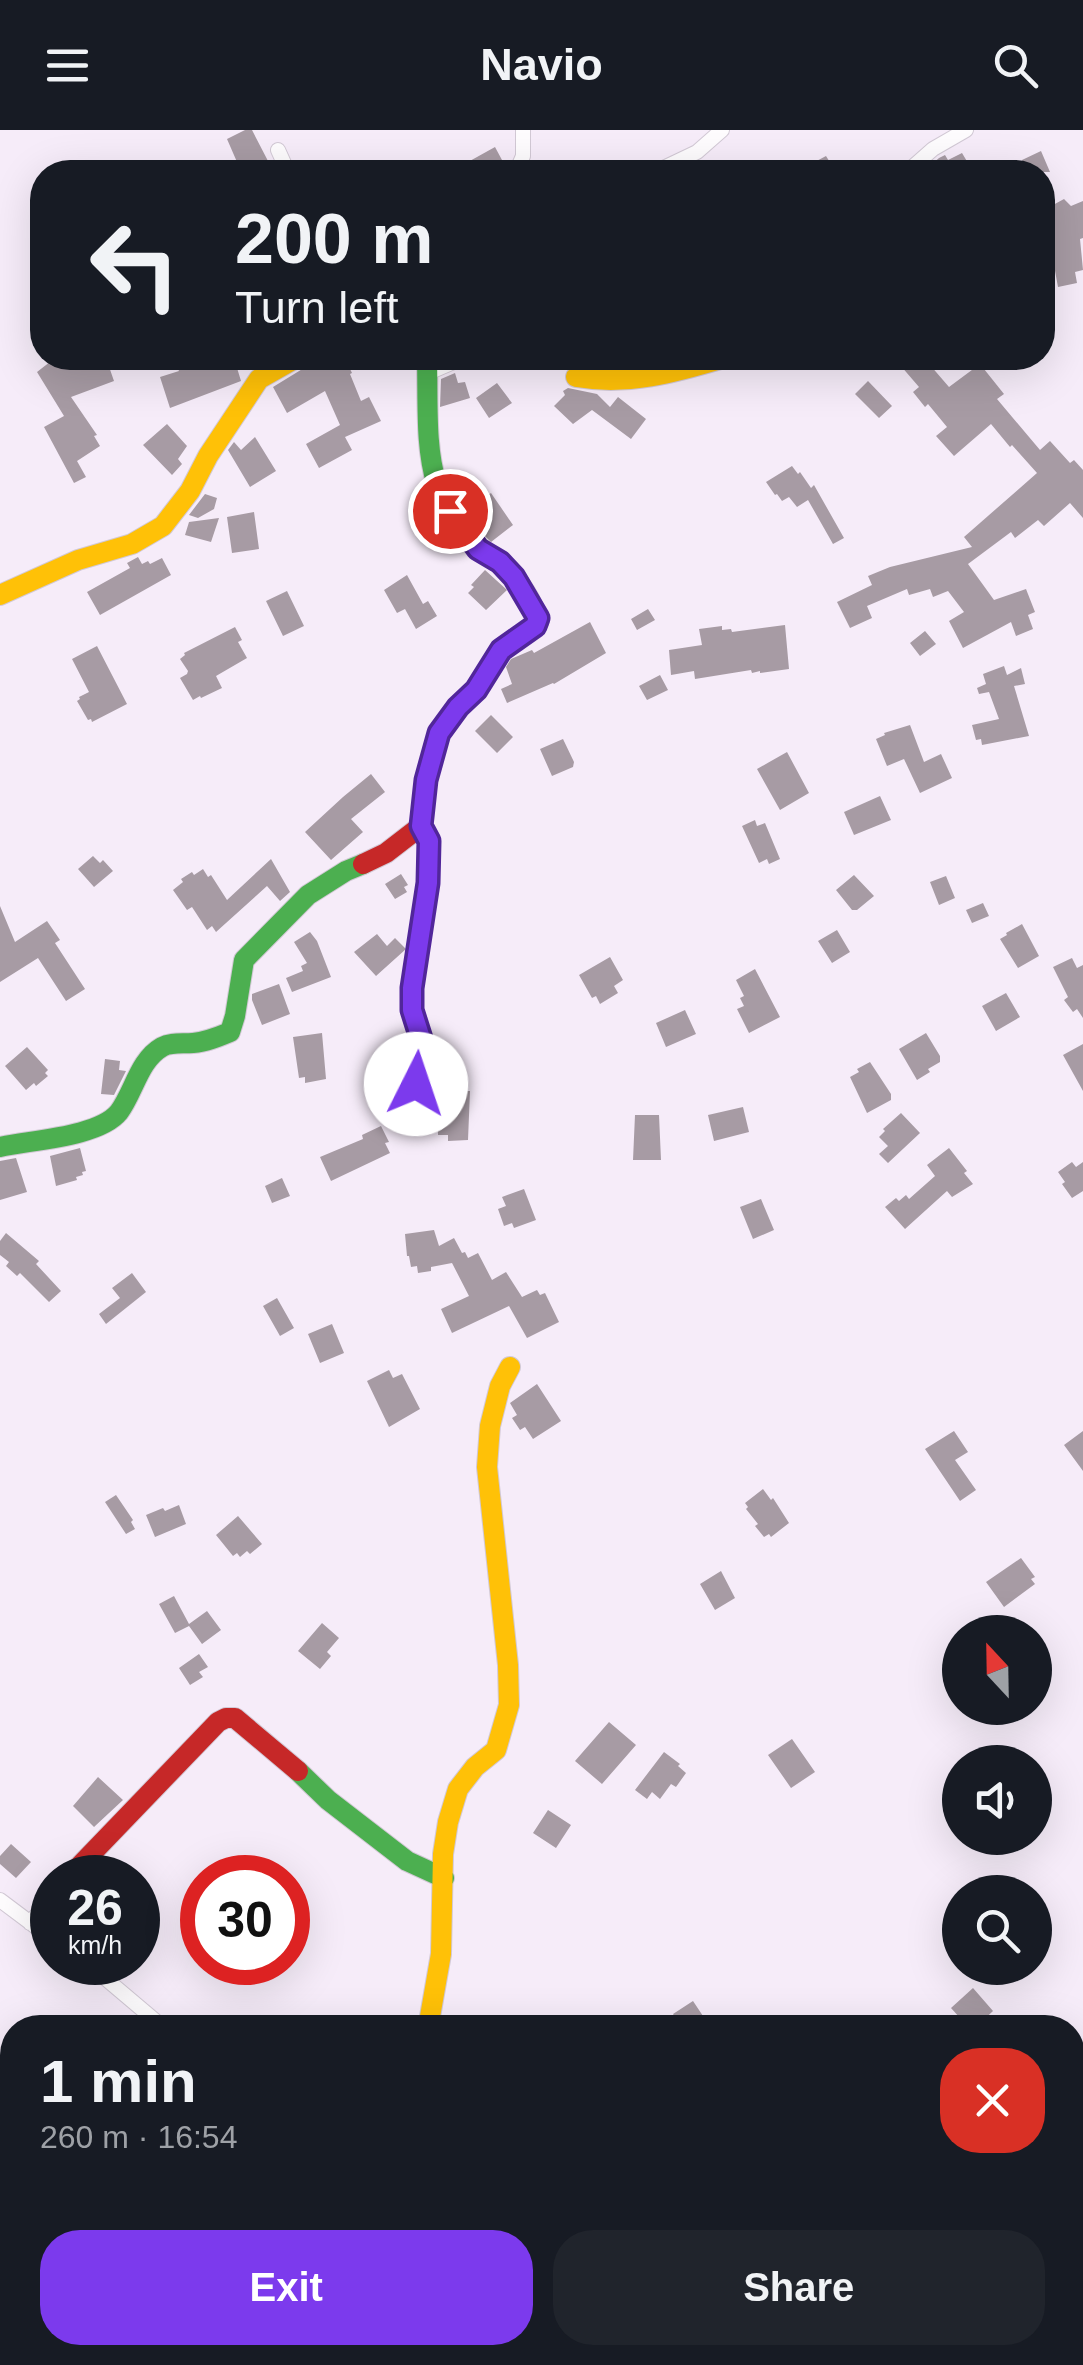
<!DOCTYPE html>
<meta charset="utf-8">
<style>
body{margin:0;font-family:Helvetica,sans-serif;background:#20242c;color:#f1f3f6;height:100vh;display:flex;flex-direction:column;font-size:38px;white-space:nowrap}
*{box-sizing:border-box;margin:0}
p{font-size:32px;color:#9ea1a6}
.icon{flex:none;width:55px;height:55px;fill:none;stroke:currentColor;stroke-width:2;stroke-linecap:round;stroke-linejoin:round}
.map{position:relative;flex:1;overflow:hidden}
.panel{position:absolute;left:0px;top:1885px;width:1085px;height:350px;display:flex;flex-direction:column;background:#171b24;border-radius:40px 40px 0 0;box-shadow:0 10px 40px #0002}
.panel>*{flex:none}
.hud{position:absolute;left:30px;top:30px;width:1025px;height:210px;border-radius:40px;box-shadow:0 10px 40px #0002;background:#171b24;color:#f1f3f6;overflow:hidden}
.needle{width:65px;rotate:338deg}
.fabs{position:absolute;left:942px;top:1485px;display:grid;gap:20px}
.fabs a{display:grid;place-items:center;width:110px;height:110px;border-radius:50%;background:#171b24;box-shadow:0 10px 40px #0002;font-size:50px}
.speed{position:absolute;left:30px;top:1725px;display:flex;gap:20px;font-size:50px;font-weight:700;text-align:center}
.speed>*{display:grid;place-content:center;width:130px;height:130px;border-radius:50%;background:#171b24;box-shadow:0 10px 40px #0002;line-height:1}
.speed small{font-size:25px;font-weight:400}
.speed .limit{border:15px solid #d22;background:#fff;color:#111}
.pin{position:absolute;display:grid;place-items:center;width:85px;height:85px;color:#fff;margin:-42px;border:5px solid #fff;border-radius:50%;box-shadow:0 2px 10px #0007}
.me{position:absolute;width:110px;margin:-55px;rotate:4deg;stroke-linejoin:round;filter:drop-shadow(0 0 8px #0008)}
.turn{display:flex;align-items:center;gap:35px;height:210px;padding:0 40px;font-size:45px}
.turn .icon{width:130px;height:130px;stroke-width:2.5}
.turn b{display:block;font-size:70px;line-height:85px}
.round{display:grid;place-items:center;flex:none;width:105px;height:105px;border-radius:40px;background:#20242c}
.headline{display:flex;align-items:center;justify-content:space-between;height:170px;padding:0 40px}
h1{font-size:60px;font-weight:700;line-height:75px}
.cta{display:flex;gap:20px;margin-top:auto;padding:20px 40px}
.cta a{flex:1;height:115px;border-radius:40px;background:#7c3aed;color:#fff;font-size:40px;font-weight:700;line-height:115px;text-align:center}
.cta a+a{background:#20242c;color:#f1f3f6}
header{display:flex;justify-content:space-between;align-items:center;height:130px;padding:0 40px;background:#171b24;font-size:45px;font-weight:700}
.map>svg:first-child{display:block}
</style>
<header><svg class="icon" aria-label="menu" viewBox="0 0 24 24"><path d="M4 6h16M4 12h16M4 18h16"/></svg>Navio<svg class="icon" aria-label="search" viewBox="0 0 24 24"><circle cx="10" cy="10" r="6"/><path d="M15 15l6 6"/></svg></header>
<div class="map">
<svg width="1083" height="2235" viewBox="0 0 1083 2235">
<rect width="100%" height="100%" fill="#f6ecf9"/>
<path fill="#a79ba4" d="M245,0H252L268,31L245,42H216L237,32L227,9Z
M495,17L502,30L498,32L501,36L490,42H450Z
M1041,21L1050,42H1028L1022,30Z
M962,23L971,38L964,42H927L933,39L931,35L939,28L945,25L948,30Z
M826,26L836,42H796Z
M1064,69L1071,76L1083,71V108L1080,109L1083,140L1075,142L1077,153L1058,157L1048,103L1042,106V81Z
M55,228H106L114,251L71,267L97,305L94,306L100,316L77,331L86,347L74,353L44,297L64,286L37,242Z
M173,228H234L241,251L170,278L160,247L179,241Z
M331,228H377L350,239L352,243L350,244L361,271L369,267L381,291L345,307L352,320L319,338L306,314L340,295L325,261L287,283L273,257L304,238Z
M566,228H608L600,237L573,234Z
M894,228H938L930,235L949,257L980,234L1004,264L997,269L1040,320L1050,311L1070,333L1074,330L1083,340V388L1070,373L1044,396L1038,390L1015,408L1011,402L968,434L994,470L1026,459L1035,482L1028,485L1033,499L1016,506L1011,492L963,518L949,491L964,482L948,461L933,467L930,459L909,465L907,459L867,476L872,488L850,498L837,472L872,455L868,446L890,437L972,417L964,407L1037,343L1012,315L1010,317L991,294L954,326L936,306L947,297L928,274L925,277L913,262L919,257Z
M455,243L458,253L465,252L470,268L440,277L441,249Z
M868,251L892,276L879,288L855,264Z
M497,253L512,273L489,288L476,268Z
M568,258L597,264L610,277L618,267L646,289L631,309L592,280L573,294L554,276L565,265L563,261Z
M167,294L187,316L178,329L182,334L172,345L143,315Z
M255,307L276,341L250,357L228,320L234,312L241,320Z
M792,336L798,344L800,342L811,358L814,355L844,408L833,414L808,370L797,377L789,367L782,371L777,364L775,365L766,352Z
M491,363L513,395L491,412L480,401L466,380Z
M205,364L217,368L214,379L198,388L189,385Z
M254,382L259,419L232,423L227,387Z
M219,388L211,412L185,405L189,392Z
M138,427L142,434L148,431L150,434L162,428L171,445L100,485L87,462L130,438L127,433Z
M485,440L507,460L486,480L468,463L474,457L471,455Z
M407,445L423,474L428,471L437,486L416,499L405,479L397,483L384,460Z
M287,461L304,496L283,506L266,471Z
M648,479L655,490L637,500L631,489Z
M590,492L606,523L554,554L553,553L507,573L501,559L512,554L506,537L511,529L532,520L534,523Z
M785,495L789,539L760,543V541L752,543L751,540L695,549L694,541L671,545L669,520L702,515L699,499L722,496V500L731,499L732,502Z
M235,497L242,510L238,512L247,528L216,546L222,558L201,568L200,566L193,570L180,548L187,544L188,541L180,529L185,525L184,523Z
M925,501L936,514L920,526L910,513Z
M97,516L127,574L92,592L91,589L88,590L77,571L80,569L79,567L89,562L72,529Z
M1004,536L1007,545L1021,538L1025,554L1014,556L1029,606L982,615L981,609L976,610L972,595L999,589L989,562L979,564L977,558L986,554L983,544Z
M660,545L668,560L647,570L639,556Z
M491,585L513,607L497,623L475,601Z
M910,595L924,632L941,624L952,648L920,663L904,629L887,636L876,609L885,605L884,603Z
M563,609L574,632L573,637L552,646L540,619Z
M787,622L809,663L780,680L757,639Z
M371,644L385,662L351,689L363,702L331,730L305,702L343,667Z
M880,666L891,690L854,705L844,682Z
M755,690L757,696L765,693L780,729L769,734L767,729L759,733L742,696Z
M93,726L100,733L103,730L113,741L94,757L78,739Z
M271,729L290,762L280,771L267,756L216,802L212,796L207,800L192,777L187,780L173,760L183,752L181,749L192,742L194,745L203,739L208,747L211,745L227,770Z
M401,744L408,755L404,757L407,762L395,769L385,754Z
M854,745L874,766L857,780H852L836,760Z
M946,746L955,768L939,775L930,752Z
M983,773L989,786L972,793L966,780Z
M0,776L15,812L47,791L60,810L55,813L85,859L66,871L38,828L0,852Z
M1022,794L1039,826L1018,838L1000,809L1007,805L1006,803Z
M837,800L850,822L832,833L818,811Z
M310,802L317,811L331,847L292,862L286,848L303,841L301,836L307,833L294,812Z
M377,804L387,816L395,808L406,819L376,846L354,822Z
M610,827L623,850L614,856L618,863L600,874L596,866L592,868L579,845Z
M1072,828L1077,838L1083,835V888L1077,879L1073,882L1064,870L1068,867L1053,837Z
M755,839L780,887L749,903L737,879L744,876L740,868L744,866L736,850Z
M279,854L290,884L262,895L252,870V864Z
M1006,863L1020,887L996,901L982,876Z
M685,880L696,904L666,917L656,893Z
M322,903L326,949L305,953V947L299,948L293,907Z
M926,903L940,926V932L928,939L930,942L917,950L899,919Z
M1083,914V961L1063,925Z
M27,917L48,940L45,943L48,946L36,956L34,953L26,960L5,936Z
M105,929L120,931L119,940L126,941L114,965L101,964Z
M870,932L891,964V970L867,983L850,947L859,942L857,939Z
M457,961H470L468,1010L448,1011V1005H438L437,967H444V963H457Z
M743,977L749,1002L714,1011L708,985Z
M901,983L920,1003L888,1033L879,1024L888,1016L879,1007L885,1001L883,999Z
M635,985H659L661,1030H633Z
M381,996L389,1012L385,1013L390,1023L331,1051L320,1027L363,1009L362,1005Z
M80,1018L86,1041L82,1042L83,1045L76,1047L77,1050L56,1056L50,1026Z
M949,1018L967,1041L964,1043L973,1054L952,1067L947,1061L905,1099L885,1077L896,1068L899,1071L906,1065L909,1069L935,1046L927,1035Z
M16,1028L27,1062L0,1070V1031Z
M1072,1032L1076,1037L1083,1032V1061L1072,1068L1062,1054L1065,1052L1058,1042Z
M282,1048L290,1066L272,1073L265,1056Z
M524,1059L536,1090L514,1098L512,1093L504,1096L498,1079L506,1076L502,1067Z
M761,1069L774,1100L753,1109L740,1077Z
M434,1100L439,1116L454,1108L462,1123L465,1122L468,1128L478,1123L492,1150L506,1142L522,1167L537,1160L540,1165L545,1163L559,1192L527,1208L509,1176L452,1203L441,1179L469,1166L452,1133L431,1137V1141L418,1143L417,1136L411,1137L409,1126H407L405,1104Z
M6,1103L39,1131L36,1134L61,1161L49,1172L20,1143L17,1146L6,1136L9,1132L0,1125V1111Z
M132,1143L146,1162L106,1194L99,1184L120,1168L112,1158Z
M277,1168L294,1198L280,1206L263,1176Z
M332,1194L344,1223L320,1233L308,1204Z
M389,1240L393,1248L402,1244L420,1279L389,1297L367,1251Z
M537,1254L561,1291L533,1309L525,1297L520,1300L512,1288L517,1285L510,1273Z
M954,1301L968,1322L955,1330L976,1360L960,1371L925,1319Z
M1083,1301V1341L1064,1315Z
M763,1359L771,1370L773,1368L789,1393L771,1407L769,1404L764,1407L755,1396L758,1394L746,1379L748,1377L745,1373Z
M116,1365L133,1390L131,1392L135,1399L126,1404L105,1372Z
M179,1375L186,1394L155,1407L146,1385L163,1378L165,1381Z
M238,1386L262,1414L250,1424L247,1421L240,1427L237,1423L233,1426L216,1405Z
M1021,1428L1035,1447L1031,1449L1035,1454L1004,1477L986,1452Z
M721,1441L735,1468L715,1480L700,1454Z
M174,1466L189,1494L207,1481L221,1500L202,1514L189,1496L175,1503L159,1474Z
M322,1493L339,1508L327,1522L331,1526L320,1539L298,1521Z
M199,1524L208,1537L199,1542L203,1547L190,1555L179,1538Z
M609,1592L636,1615L602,1654L575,1631Z
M792,1609L815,1642L791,1658L768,1625Z
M664,1622L680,1634L678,1636L686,1643L676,1657L671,1654L660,1669L652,1662L647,1669L635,1660Z
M98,1647L123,1670L94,1697L73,1676Z
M548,1680L571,1695L556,1718L533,1703Z
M11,1714L31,1732L16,1748L0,1734V1726Z
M973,1858L993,1881L975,1898H969L951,1878Z
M693,1871L703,1886L682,1898L673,1884Z"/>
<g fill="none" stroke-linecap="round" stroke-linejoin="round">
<defs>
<path id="street" d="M278,20L288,42
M516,42L523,26V0
M655,42L697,22L722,0
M907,42L933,19L966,0
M428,243L463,228
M416,954L423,934L424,917L412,880V858L428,753L429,711L421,696
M0,1770L52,1809
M30,1793L52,1766
M86,1832L164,1898
M0,2090H12
M660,2222L666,2235
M901,2222L918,2235"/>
<path id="fast" d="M427,228C429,311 418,380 499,432
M0,1017C31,1010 99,1007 119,982C134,962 139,930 162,917C171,912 182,914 193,913C206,912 218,907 230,902L235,886L244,830L308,765L346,741L363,734
M298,1641L328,1670L407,1731L444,1748"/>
<path id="slow" d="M576,247C628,256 674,243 724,228
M0,465L78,430L132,414L163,396L190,361L208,326L259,249L296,228
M428,1898L441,1824L443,1724L448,1692L458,1659L475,1637L496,1620L509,1575L508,1535L487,1337L490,1296L500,1256L510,1237"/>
<path id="jam" d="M363,734L386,723L421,696L426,650L439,603L458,577L476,559L501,520L538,492C532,468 517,448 499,432
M68,1748L218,1592L226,1588H235L298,1641"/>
</defs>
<use href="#street" stroke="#d2c9d5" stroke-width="16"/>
<use href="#fast" stroke="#d2c9d5" stroke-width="22"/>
<use href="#slow" stroke="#d2c9d5" stroke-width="22"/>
<use href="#jam" stroke="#d2c9d5" stroke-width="22"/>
<use href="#street" stroke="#fefcfe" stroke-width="14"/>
<use href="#fast" stroke="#4caf50" stroke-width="20"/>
<use href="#slow" stroke="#ffc107" stroke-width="20"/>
<use href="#jam" stroke="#c62828" stroke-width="20"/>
</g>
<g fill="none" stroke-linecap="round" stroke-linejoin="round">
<defs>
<path id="route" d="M416,954L423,934L424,918L412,880V858L428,753L429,711L421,696L426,650L439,603L458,577L476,560L501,520L535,496L538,488L514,447L500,432L478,419L450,381"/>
</defs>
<use href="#route" stroke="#51269a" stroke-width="25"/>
<use href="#route" stroke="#7c3aed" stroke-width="18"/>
</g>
</svg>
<div class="fabs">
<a><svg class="needle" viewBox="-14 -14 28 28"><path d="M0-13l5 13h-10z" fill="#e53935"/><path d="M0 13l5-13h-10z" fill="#9ea1a6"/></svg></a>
<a><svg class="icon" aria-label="sound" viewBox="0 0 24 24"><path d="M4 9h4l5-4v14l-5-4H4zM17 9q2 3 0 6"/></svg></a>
<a><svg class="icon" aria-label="search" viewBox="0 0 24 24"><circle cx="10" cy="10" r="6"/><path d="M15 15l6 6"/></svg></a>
</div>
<div class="speed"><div>26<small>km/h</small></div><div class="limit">30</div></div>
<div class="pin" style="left:450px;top:381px;background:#d93025"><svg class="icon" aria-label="arrive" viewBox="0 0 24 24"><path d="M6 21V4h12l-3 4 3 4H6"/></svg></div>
<svg class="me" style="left:416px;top:954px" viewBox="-20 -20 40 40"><circle r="19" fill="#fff"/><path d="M0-13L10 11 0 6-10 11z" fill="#7c3aed"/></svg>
<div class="hud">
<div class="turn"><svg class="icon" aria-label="left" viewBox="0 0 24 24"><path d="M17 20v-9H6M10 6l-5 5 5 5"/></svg><div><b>200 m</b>Turn left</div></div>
</div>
<section class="panel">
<div class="headline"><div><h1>1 min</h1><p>260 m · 16:54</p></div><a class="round" style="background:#d93025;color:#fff"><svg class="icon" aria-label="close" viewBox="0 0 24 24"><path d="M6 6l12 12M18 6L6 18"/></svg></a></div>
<div class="cta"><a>Exit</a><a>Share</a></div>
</section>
</div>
